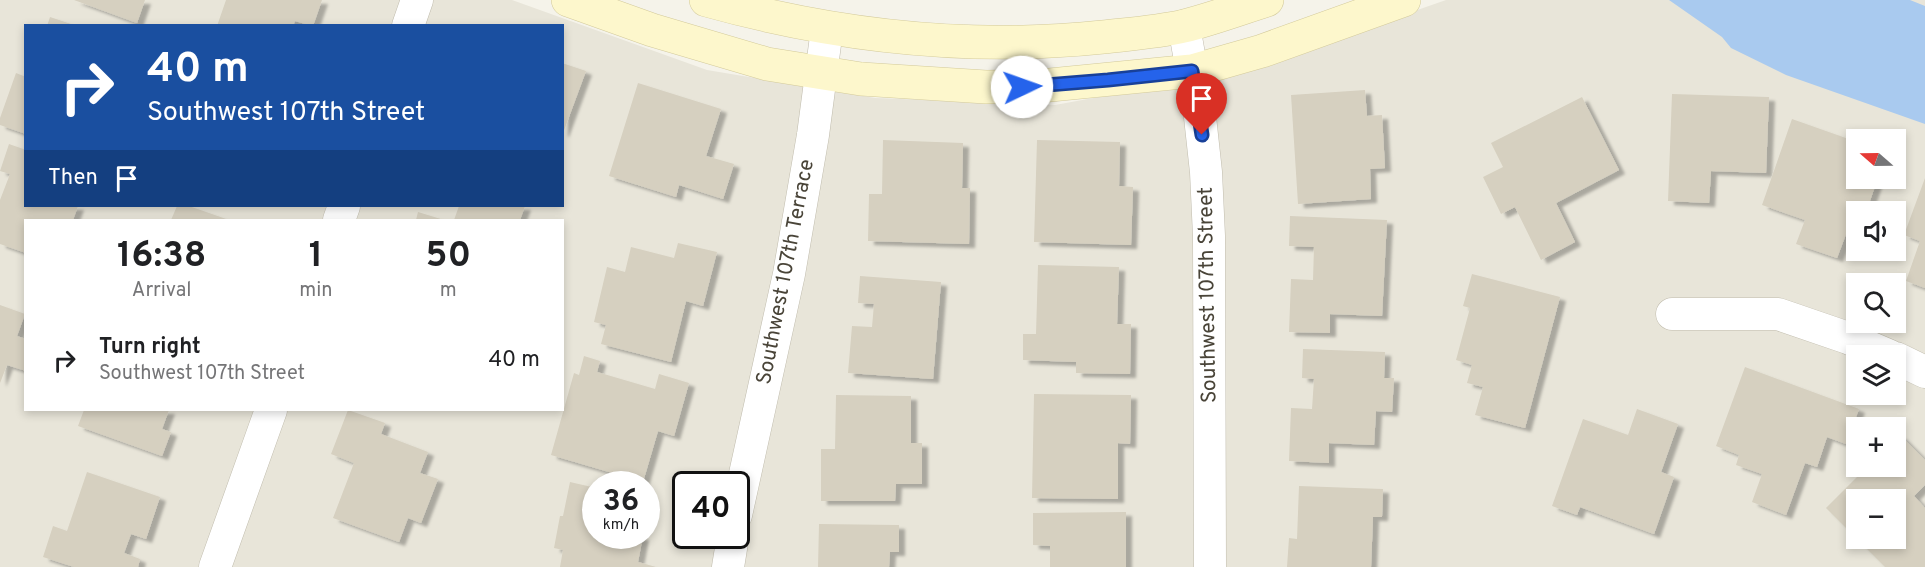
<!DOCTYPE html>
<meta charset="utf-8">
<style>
body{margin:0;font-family:Overpass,sans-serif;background:#f2f2f2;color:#202124;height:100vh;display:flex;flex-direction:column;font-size:22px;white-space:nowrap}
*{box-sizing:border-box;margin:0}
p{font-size:20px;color:#757577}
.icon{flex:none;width:33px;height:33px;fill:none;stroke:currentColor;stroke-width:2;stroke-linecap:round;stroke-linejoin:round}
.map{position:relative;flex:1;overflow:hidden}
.side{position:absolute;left:24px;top:219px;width:540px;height:192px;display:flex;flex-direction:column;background:#fff;border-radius:0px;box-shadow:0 3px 9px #0003}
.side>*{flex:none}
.top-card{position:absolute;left:24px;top:24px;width:540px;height:183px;border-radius:0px;box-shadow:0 3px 9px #0003;background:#1a4fa0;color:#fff;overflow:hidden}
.needle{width:39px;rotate:290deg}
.buttons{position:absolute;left:1846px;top:129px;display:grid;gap:12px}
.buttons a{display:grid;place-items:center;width:60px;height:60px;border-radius:0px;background:#fff;box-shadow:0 3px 9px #0003;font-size:30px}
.speed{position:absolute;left:582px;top:471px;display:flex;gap:12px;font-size:30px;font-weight:700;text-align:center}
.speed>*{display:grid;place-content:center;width:78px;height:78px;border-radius:50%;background:#fff;box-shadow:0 3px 9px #0003;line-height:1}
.speed small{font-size:15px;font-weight:400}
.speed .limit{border:3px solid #111;border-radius:9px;background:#fff;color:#111}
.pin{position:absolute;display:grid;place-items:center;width:51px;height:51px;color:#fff;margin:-62px -26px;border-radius:50% 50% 50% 0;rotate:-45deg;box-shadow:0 0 6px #0007}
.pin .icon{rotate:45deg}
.me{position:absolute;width:66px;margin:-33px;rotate:87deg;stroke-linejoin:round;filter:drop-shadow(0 0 4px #0008)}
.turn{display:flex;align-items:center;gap:21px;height:126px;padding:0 24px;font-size:27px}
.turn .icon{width:78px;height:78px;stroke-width:2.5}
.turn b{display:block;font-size:42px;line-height:51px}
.then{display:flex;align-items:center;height:57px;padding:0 24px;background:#0003;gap:12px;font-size:22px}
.eta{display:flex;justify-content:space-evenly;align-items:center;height:102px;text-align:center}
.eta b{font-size:36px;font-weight:700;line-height:42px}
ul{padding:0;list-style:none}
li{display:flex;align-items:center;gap:18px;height:78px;padding:0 24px}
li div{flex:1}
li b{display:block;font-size:22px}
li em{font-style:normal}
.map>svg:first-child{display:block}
</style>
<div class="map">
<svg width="1925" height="567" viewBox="0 0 1925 567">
<defs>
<filter id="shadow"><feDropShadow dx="6" dy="4" stdDeviation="1.5" flood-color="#0004"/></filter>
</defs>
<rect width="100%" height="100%" fill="#f5f3ea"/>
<path fill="#e8e5d9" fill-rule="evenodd" d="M0,0H512L707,70L875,98L1055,105L1246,70L1446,0H1925V567H0ZM26,26H562V206H26ZM1857,140H1896V178H1857ZM1857,212H1896V250H1857ZM26,220H562V410H26ZM1857,284H1896V322H1857ZM1857,356H1896V394H1857ZM1857,428H1896V466H1857ZM596,484H646V536H596ZM686,484H736V536H686ZM1857,500H1896V538H1857Z"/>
<path fill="#a9caef" d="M1669,0H1910L1925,6V124L1786,75L1731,48L1722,37Z"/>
<path fill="#d6d0c0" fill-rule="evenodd" filter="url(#shadow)" d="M74,0H145L137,23Z
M226,0H322L313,26L295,21L293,26H217Z
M50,17L74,25V26H47Z
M562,63L586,71L563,133H562Z
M16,73L26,77V134L0,125V118Z
M638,83L721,109L706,156L734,164L723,199L679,185L676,197L609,176Z
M1365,90L1367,116L1382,115L1385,168L1370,169L1371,199L1298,204L1291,95Z
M1672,94L1769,97L1766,173L1711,171L1709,203L1668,201Z
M1582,97L1619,170L1556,203L1575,242L1541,260L1515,207L1501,214L1483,177L1503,167L1491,143Z
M1792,119L1857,142V178H1878L1866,212H1857V223L1851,221L1837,258L1796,244L1805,220L1762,205Z
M883,140L963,143L962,188H970L969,244L868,241L869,194H882Z
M1037,140L1120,142L1119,186L1133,187L1131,245L1034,242Z
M9,144L26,150V206H78L73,220H26V253L0,244V200L10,174L0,171Z
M1925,178V288L1906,281L1920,241L1904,235Z
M177,206H189L229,220H171Z
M459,206H525L520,220H454Z
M418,212L444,220H416Z
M1290,216L1387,220L1382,316L1330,314V333L1289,332L1291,279L1313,280L1314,247L1289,246Z
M678,243L717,252L703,306L686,301L671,362L601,344L606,325L594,322L607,267L625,272L631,247L674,258Z
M1038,265L1119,267L1117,324H1131L1130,374L1076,373V362L1023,360V334H1036Z
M1472,274L1560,297L1525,428L1475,415L1483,387L1467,383L1472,365L1456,360L1470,308L1463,306Z
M860,276L941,282L933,379L848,373L852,326L872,327L874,304L858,303Z
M0,305L25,314L17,336L26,339V371L7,365L0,383Z
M1303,349L1385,352L1384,378H1394L1392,412L1376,411L1374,445L1329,443V463L1289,461L1291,408L1312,409L1314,379L1302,378Z
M584,356L600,361L597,372L655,389L659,374L689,383L674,436L658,431L643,482L551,455L574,373L579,375Z
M1745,367L1859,409L1846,444L1827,437L1817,467L1805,463L1786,515L1752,502L1762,474L1736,465L1739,455L1716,446Z
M1034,394L1131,395L1130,444L1118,443V499L1032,498Z
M836,395L911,396V443H922V484H896L895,501H821V449H835Z
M1637,409L1678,424L1661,472L1674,477L1654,534L1580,507L1577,515L1552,506L1583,419L1628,435Z
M84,410H169L162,429L171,432L162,456L78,426Z
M348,410L385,423L381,434L428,452L420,473L438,479L421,523L408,518L399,542L333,518L354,463L331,454Z
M1900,435L1925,460V485L1914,496L1925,508V567H1885L1826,508L1865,469L1873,477L1884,466H1896V439ZM1857,500H1896V538H1857Z
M87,472L160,497L146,539L131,534L124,553L140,559L138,567H74L43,557L53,526L67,531Z
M570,482L596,488V536H643L638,562L656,567H560L563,550L554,548L560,516H563Z
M1299,486L1383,489L1382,517H1373L1371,567H1287L1289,538L1297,539Z
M1126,512V567H1050V546L1033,545V513Z
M819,524L899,525V552H890L889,567H818Z"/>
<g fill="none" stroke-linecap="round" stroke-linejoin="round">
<defs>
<path id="street" d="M408,26L417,0
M1184,26L1200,117L1206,172L1209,236L1210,567
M339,220L344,206
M1672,314H1778L1848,338L1890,356
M1896,358L1925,372
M736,515L789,274L813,135L827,29
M215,567L271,410
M728,567L733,536"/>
<path id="secondary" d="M568,0L652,30L767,64L861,79L986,87L1040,86L1192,71L1262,51L1404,0
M706,0C835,36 969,51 1103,37C1130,34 1158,32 1184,26C1212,19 1239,9 1267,0"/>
</defs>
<use href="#street" stroke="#c0bcad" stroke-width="33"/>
<use href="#secondary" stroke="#d3ca9b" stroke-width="34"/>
<use href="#street" stroke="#fff" stroke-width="32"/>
<use href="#secondary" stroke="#fdf7cc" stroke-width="33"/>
</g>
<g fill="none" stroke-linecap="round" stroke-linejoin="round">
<defs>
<path id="route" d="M1022,87L1108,80L1192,71L1202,135"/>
</defs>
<use href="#route" stroke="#184099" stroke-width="15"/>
<use href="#route" stroke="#2563eb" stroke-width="10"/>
</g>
<g text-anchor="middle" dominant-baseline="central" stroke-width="4.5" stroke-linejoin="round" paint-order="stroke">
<g font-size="21" fill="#494438" stroke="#fff">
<text transform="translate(786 272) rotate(-79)">Southwest 107th Terrace</text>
<text transform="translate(1208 295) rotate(-91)">Southwest 107th Street</text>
</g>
</g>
</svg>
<div class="buttons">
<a><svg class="needle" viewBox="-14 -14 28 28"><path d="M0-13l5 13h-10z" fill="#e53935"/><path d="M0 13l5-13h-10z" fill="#757577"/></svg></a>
<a><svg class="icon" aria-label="sound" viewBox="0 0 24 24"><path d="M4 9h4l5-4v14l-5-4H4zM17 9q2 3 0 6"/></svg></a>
<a><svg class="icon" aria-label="search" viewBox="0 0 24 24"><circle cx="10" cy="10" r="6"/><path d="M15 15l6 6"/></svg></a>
<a><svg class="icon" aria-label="layers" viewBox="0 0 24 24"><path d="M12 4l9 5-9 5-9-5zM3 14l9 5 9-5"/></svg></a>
<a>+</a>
<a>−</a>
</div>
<div class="speed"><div>36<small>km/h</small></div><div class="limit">40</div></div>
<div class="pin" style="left:1202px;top:135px;background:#d93025"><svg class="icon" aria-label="arrive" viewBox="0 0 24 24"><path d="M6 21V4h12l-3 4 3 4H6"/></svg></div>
<svg class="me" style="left:1022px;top:87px" viewBox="-20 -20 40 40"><circle r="19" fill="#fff"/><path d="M0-13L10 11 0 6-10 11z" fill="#2563eb"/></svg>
<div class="top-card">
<div class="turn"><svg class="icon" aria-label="right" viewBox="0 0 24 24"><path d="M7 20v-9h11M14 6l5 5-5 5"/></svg><div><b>40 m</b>Southwest 107th Street</div></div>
<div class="then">Then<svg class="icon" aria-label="arrive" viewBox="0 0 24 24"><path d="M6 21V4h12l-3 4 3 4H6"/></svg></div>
</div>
<section class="side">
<div class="eta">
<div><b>16:38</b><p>Arrival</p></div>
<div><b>1</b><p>min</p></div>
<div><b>50</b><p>m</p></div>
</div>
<ul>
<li><svg class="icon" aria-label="right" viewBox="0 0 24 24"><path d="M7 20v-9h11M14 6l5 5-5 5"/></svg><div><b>Turn right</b><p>Southwest 107th Street</p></div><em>40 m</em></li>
</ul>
</section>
</div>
